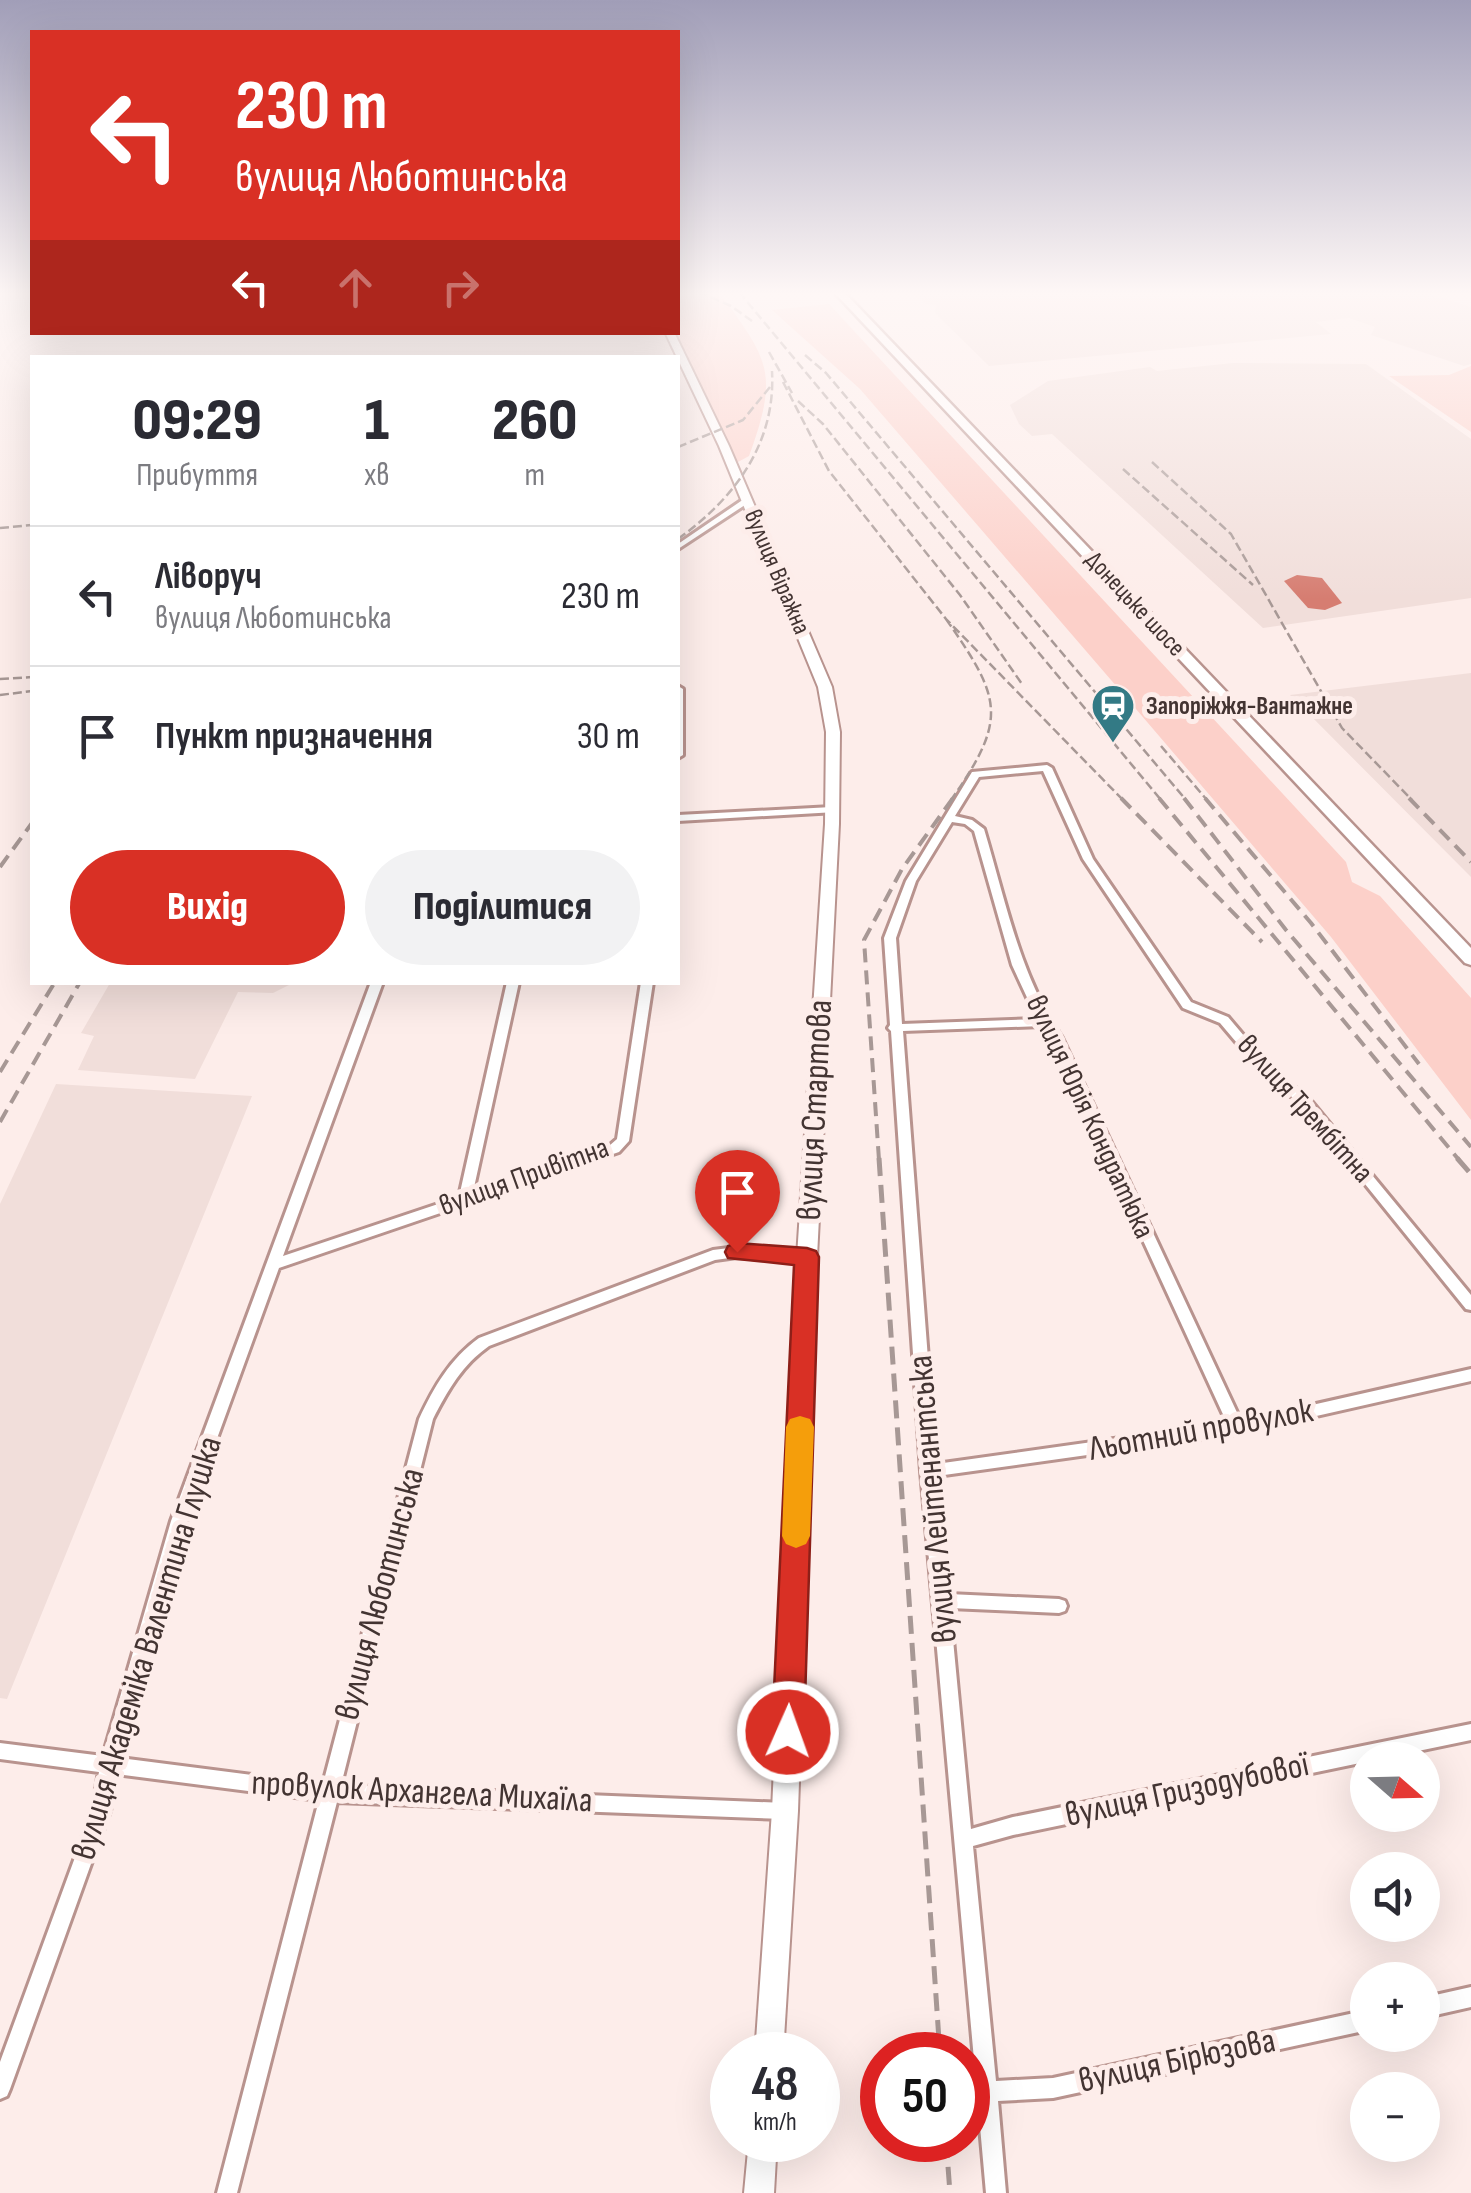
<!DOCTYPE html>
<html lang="uk">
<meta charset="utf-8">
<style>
body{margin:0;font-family:"Sofia Sans Condensed",sans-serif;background:#f2f2f3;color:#2b2b33;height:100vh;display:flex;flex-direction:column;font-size:38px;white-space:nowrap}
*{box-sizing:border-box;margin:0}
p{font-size:32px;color:#7c7c81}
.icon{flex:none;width:55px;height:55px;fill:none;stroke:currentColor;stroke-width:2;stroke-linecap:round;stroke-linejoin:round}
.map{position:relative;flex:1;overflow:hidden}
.sheet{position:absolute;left:30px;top:355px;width:650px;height:630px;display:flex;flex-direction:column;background:#fff;border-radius:0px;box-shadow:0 10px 40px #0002}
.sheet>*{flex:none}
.banner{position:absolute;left:30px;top:30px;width:650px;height:305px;border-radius:0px;box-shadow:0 10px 40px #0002;background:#d93025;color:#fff;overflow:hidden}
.needle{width:65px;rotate:110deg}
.fabs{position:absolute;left:1350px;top:1742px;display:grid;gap:20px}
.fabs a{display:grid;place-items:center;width:90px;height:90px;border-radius:50%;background:#fff;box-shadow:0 10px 40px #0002;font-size:50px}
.speed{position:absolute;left:710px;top:2032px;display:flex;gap:20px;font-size:50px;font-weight:700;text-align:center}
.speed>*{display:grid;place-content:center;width:130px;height:130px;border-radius:50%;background:#fff;box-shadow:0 10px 40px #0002;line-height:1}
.speed small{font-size:25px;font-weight:400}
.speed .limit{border:15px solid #d22;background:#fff;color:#111}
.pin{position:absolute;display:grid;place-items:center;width:85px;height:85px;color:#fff;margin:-102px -42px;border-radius:50% 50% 50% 0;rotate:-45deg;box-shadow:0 0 10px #0007}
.pin .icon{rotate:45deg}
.me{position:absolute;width:110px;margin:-55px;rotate:2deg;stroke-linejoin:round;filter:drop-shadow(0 0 8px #0008)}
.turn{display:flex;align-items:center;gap:35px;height:210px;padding:0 40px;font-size:45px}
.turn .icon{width:130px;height:130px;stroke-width:2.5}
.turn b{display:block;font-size:70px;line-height:85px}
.lanes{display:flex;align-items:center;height:95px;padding:0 40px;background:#0003;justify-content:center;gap:50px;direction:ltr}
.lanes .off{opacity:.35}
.eta{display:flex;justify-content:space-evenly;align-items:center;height:170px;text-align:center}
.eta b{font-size:60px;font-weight:800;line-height:70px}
.primary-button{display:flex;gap:20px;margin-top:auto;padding:20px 40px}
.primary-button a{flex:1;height:115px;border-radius:60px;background:#d93025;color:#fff;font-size:40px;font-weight:800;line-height:115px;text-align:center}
.primary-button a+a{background:#f2f2f3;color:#2b2b33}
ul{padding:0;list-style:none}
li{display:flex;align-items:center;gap:30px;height:140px;padding:0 40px;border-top:2px solid #e1e1e2}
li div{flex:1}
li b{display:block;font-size:38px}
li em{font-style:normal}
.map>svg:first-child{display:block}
</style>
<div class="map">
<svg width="1471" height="2193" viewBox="0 0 1471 2193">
<rect width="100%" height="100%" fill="#fdedea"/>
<path fill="#f1deda" d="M914,292H1423L1471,307V364L1464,366L1371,335L1375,327L1349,318L1316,322L1331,334L989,366L935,313L936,305L926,304Z
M1233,363L1366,364L1471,439V598L1263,628L1052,434L1032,436L1019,424L1010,405L1048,381L1150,367L1157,371Z
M1471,673V877L1290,695Z
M110,983V982L293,983L273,993L238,992L195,1079L78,1070L94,1036L81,1033Z
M56,1084L252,1096L7,1699L0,1698V1204Z"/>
<path fill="#fcd0c9" d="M678,292H719C768,360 780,371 749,456L738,462L724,446L669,333L678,332Z
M829,304L1346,862L1352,882L1380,896L1471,998V1120L1331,937L1136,709L860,389L772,310Z
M1471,366V432L1389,376L1449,375Z"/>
<path fill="#d67d71" d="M1297,575L1322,578L1342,603L1325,610L1308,608L1284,581Z"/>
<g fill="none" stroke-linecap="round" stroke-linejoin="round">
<defs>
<path id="minor" d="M744,499L751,501L678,549V544Z
M678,686L683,689V755L678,758Z
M1047,765L1052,768L1093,859L1191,1002L1228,1017L1278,1076L1306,1095L1471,1295V1310L1466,1309L1298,1101L1270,1082L1220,1023L1183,1008L1083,859L1043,771L979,777L955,816L972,820L984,829C1006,902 1019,973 1062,1038L1241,1421L1471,1369V1381L1237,1434L937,1476L949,1594L1059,1599L1065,1601L1067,1606L1065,1611L1059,1613L950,1608L971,1829L1013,1817L1471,1724V1740L1013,1835L973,1846L996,2081L1053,2078L1368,2010V2030L1053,2098L998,2101L1006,2193H986L921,1471L891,1031L888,1028L890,1025L884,938L906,881L972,772ZM952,822L965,824L974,831L1012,965L1037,1019L902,1024L896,938L916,881ZM1042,1026L1050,1038L1227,1423L936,1464L903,1031Z
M832,807L836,808V812L678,821V815Z
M371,982H383L283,1256L459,1197L507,982H519L473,1192L609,1146L617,1139L641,982H653L629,1141L619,1152L279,1268L187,1521L120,1758L323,1784L419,1419C434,1387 450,1359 479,1338L713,1250L737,1247L807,1252L812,1254L814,1257L812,1260L807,1262L737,1257L715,1260L489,1346C462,1365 448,1390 433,1419L341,1785L785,1803L791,1805L794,1811L791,1817L785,1819L337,1802L237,2193H217L319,1800L116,1774L110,1811L10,2089L7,2096L0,2099V2062L92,1811L99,1772L0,1759V1743L103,1756L171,1521Z
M1471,1987V2007L1422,2018V1998Z"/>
<path id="secondary" d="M665,332H674L729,446L832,687L840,732L839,824L817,1257L798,1811L783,2055H755L772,1811L797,1257L825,824L826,732L818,687L719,446Z
M749,2140H777L774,2193H744Z"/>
<path id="primary" d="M834,292H844L1471,948V965L1465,963Z"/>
</defs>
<use href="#minor" stroke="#b8938e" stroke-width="6"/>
<use href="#secondary" stroke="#b8938e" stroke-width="4"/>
<use href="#primary" stroke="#b8938e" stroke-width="5"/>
<use href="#minor" fill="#fff" fill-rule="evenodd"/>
<use href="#secondary" fill="#fff" fill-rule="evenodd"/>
<use href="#primary" fill="#fff" fill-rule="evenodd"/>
<path stroke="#a79895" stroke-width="2.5" stroke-dasharray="9 4" stroke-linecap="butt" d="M699,292L731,306L752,321
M739,292L1161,800
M769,352L792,393
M805,355L826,373L1186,800
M783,382L829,471L946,619L1123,800
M798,401L823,424L960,595L1022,684
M678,447L743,420L770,387
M1152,462L1231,534L1342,728L1412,800
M1123,469L1253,585
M0,528L32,525
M678,539C735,498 776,443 772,371
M946,619C1001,698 1009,718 951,800
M0,679L32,677
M0,695L32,691
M1161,746L1207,800"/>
<path stroke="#a79895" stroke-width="4" stroke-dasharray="14 8" stroke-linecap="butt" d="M1121,798L1262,942
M1159,798L1459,1160
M1184,798L1286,930L1471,1147
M1205,798L1311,923L1419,1064
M1409,798L1471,862
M0,867L32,823
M0,1072L55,982
M0,1122L80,982
M879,1160L864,940L902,869L953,798"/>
<path stroke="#a79895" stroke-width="5" stroke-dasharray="18 9" stroke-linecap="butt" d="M879,1158L940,2055
M1457,1158L1471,1174
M946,2140L950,2193"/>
</g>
<linearGradient id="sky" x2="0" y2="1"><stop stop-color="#a19eb8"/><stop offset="0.49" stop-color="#fef7f6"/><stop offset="1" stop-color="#fef7f6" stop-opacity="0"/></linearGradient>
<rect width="1471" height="599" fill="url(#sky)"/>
<path fill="#d93025" stroke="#8d1f18" stroke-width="2.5" d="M737,1243L807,1248L816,1251L819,1257L804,1732L799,1742L788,1747L777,1742L772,1732L794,1265L728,1258L725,1252L728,1246Z"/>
<path fill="#f59e0b" d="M800,1416L810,1419L814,1427L810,1536L806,1544L796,1548L786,1544L782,1536L786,1427L790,1419Z"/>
<defs>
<symbol id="station-pin" viewBox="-11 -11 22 30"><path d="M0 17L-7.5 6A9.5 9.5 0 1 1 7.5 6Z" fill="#337a85" stroke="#fdedea"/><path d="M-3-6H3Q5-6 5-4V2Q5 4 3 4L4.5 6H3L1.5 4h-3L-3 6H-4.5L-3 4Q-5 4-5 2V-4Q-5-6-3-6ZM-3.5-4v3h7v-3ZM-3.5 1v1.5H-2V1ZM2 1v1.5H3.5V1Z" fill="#fff"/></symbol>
</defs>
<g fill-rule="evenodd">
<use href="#station-pin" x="1088" y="681" width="50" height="68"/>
</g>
<g text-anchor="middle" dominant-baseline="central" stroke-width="10" stroke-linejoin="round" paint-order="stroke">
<g font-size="25" fill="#433432" stroke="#fdedea">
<text transform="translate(777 572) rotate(67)">вулиця Віражна</text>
<text transform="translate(1135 604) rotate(47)">Донецьке шосе</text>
</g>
<g font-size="25" font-weight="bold" fill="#433432" stroke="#fdedea" text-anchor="start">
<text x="1146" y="706">Запоріжжя-Вантажне</text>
</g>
<g font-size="30" fill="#433432" stroke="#fdedea">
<text transform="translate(1305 1109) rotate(48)">вулиця Трембітна</text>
<text transform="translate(1090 1117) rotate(65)">вулиця Юрія Кондратюка</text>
<text transform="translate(524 1177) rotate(-20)">вулиця Привітна</text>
</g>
<g font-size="35" fill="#433432" stroke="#fdedea">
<text transform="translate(815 1110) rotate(-87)">вулиця Стартова</text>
<text transform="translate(1201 1430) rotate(-10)">Льотний провулок</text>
<text transform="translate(933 1499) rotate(-95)">вулиця Лейтенантська</text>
<text transform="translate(380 1594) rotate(-75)">вулиця Люботинська</text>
<text transform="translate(147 1648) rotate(-73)">вулиця Академіка Валентина Глушка</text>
<text transform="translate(1187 1790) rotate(-12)">вулиця Гризодубової</text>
<text transform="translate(422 1792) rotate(3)">провулок Архангела Михаїла</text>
<text transform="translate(1177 2061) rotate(-12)">вулиця Бірюзова</text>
</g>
</g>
</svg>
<div class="fabs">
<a><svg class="needle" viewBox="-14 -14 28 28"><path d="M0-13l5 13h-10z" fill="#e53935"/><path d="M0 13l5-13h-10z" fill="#7c7c81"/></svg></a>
<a><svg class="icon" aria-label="sound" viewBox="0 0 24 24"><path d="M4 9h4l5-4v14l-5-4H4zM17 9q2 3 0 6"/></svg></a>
<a>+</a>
<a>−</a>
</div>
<div class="speed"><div>48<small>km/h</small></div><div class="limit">50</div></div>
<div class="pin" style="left:737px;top:1252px;background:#d93025"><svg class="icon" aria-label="arrive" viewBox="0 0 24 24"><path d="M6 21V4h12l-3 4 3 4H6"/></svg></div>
<svg class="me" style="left:788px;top:1732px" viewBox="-20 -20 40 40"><circle r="17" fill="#d93025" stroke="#fff" stroke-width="3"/><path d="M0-11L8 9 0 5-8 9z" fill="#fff"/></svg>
<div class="banner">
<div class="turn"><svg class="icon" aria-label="left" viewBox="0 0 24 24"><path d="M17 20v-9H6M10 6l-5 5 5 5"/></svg><div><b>230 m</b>вулиця Люботинська</div></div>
<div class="lanes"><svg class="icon" aria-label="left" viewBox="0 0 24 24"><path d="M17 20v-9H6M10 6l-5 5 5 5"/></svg><svg class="icon off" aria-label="ahead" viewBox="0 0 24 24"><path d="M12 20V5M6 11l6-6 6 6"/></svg><svg class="icon off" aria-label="right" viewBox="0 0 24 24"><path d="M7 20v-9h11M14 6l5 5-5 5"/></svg></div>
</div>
<section class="sheet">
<div class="eta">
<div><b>09:29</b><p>Прибуття</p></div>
<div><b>1</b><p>хв</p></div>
<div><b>260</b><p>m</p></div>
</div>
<ul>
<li><svg class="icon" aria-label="left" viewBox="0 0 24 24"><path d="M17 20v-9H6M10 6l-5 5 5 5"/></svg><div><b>Ліворуч</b><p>вулиця Люботинська</p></div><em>230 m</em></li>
<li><svg class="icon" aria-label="arrive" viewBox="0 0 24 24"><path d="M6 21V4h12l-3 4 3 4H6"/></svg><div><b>Пункт призначення</b></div><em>30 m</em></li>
</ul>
<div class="primary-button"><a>Вихід</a><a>Поділитися</a></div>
</section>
</div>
